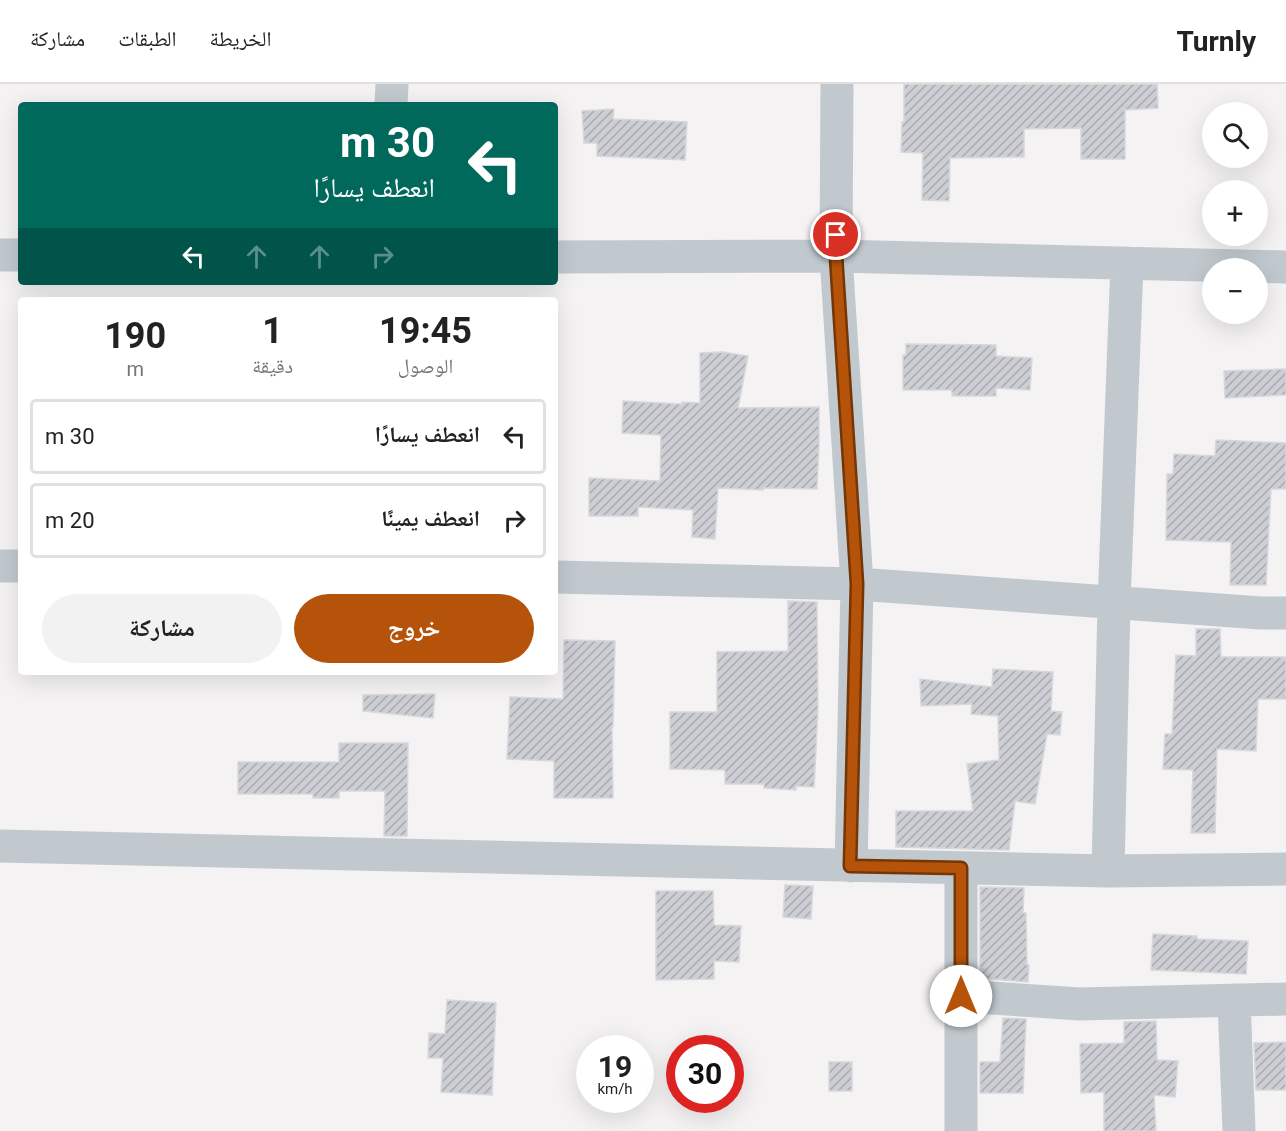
<!DOCTYPE html>
<html lang="ar">
<meta charset="utf-8">
<style>
body{margin:0;font-family:Roboto,"Noto Naskh Arabic",sans-serif;background:#f2f2f2;color:#222;direction:rtl;height:100vh;display:flex;flex-direction:column;font-size:22px;white-space:nowrap}
*{box-sizing:border-box;margin:0}
p{font-size:20px;color:#767676}
.icon{flex:none;width:33px;height:33px;fill:none;stroke:currentColor;stroke-width:2;stroke-linecap:round;stroke-linejoin:round}
.map{position:relative;flex:1;overflow:hidden;direction:ltr}
.sheet{position:absolute;left:18px;top:213px;width:540px;height:378px;display:flex;flex-direction:column;background:#fff;border-radius:6px;box-shadow:0 6px 24px #0002;direction:rtl}
.sheet>*{flex:none}
.guide{position:absolute;left:18px;top:18px;width:540px;height:183px;border-radius:6px;box-shadow:0 6px 24px #0002;direction:rtl;background:#00695c;color:#fff;overflow:hidden}
.controls{position:absolute;left:1202px;top:18px;display:grid;gap:12px}
.controls a{display:grid;place-items:center;width:66px;height:66px;border-radius:50%;background:#fff;box-shadow:0 6px 24px #0002;font-size:30px}
.speed{position:absolute;left:576px;top:951px;display:flex;gap:12px;font-size:30px;font-weight:700;text-align:center}
.speed>*{display:grid;place-content:center;width:78px;height:78px;border-radius:50%;background:#fff;box-shadow:0 6px 24px #0002;line-height:1}
.speed small{font-size:15px;font-weight:400}
.speed .limit{border:9px solid #d22;background:#fff;color:#111}
.pin{position:absolute;display:grid;place-items:center;width:51px;height:51px;color:#fff;margin:-26px;border:3px solid #fff;border-radius:50%;box-shadow:0 2px 6px #0007}
.me{position:absolute;width:66px;margin:-33px;rotate:0deg;stroke-linejoin:round;filter:drop-shadow(0 0 4px #0008)}
.turn{display:flex;align-items:center;gap:21px;height:126px;padding:0 24px;font-size:27px}
.turn .icon{width:78px;height:78px;stroke-width:2.5}
.turn b{display:block;font-size:42px;line-height:51px}
.lanes{display:flex;align-items:center;height:57px;padding:0 24px;background:#0003;justify-content:center;gap:30px;direction:ltr}
.lanes .off{opacity:.35}
.eta{display:flex;justify-content:space-evenly;align-items:center;height:102px;text-align:center}
.eta b{font-size:36px;font-weight:700;line-height:42px}
.action{display:flex;gap:12px;margin-top:auto;padding:12px 24px}
.action a{flex:1;height:69px;border-radius:36px;background:#b45309;color:#fff;font-size:24px;font-weight:700;line-height:69px;text-align:center}
.action a+a{background:#f2f2f2;color:#222}
ul{padding:0;list-style:none}
li{display:flex;align-items:center;gap:18px;height:75px;margin:0 12px 9px;padding:0 12px;border:3px solid #e0e0e0;border-radius:6px}
li div{flex:1}
li b{display:block;font-size:22px}
li em{font-style:normal}
header{display:flex;align-items:center;gap:36px;box-sizing:border-box;height:84px;padding:0 30px;background:#fff;border-bottom:2px solid #e0e0e0}
header strong{font-size:28px}
nav{display:flex;gap:33px;margin-inline-start:auto;font-size:21px}
.map>svg:first-child{display:block}
</style>
<header>
<strong>Turnly</strong>
<nav><a>الخريطة</a><a>الطبقات</a><a>مشاركة</a></nav>
</header>
<div class="map">
<svg width="1286" height="1047" viewBox="0 0 1286 1047">
<defs>
<pattern id="building-hatch" width="6" height="6" patternUnits="userSpaceOnUse" patternTransform="scale(1.5)"><rect width="6" height="6" fill="#ccced4"/><path d="M-1 1l2-2M0 6l6-6M5 7l2-2" fill="none" stroke="#a8aaaf"/></pattern>
</defs>
<rect width="100%" height="100%" fill="#f4f2f2"/>
<path fill="url(#building-hatch)" stroke="#d6d8dc" stroke-width="1.5" d="M904,0H1157L1158,24L1125,26V75H1081V44L1024,45V73L950,74L949,117L922,116L923,69L901,68L902,38H904Z
M614,25L613,35L687,38L685,76L597,72V59H584L582,27Z
M906,260L996,261V272L1032,274L1030,306L996,304V312H952V306H903V271H906Z
M723,268L748,272L738,324L819,323V362L817,405L763,404V406L718,404L715,455L692,453L693,426L638,423V432H589V394L660,397L661,351L622,349L623,317L682,320V318L700,319V269Z
M1286,285V311L1225,314L1224,287Z
M1216,356L1286,359V405H1271L1266,501H1230L1231,458L1166,456L1167,390H1173L1174,370L1215,372Z
M788,517L817,518L818,626L814,703L796,702V706L764,704V700H725V686L670,685V628H717V568L788,567Z
M1196,545H1220L1221,573H1286V615H1258L1256,667L1217,665L1215,749H1191L1193,686L1163,685L1165,650H1172L1176,571L1196,572Z
M564,556L615,557L613,643H612L613,714H554V677L507,675L510,613L563,615Z
M993,585L1053,588L1051,627L1062,628L1060,651L1047,650L1035,720L1015,717L1009,766L896,763V727H973L967,680L999,676L998,632L971,630L972,620L921,622L920,595L992,603Z
M435,610L433,634L363,627V611Z
M339,659H408L407,752H384L385,707H339V714H313V710H238V678H339Z
M785,801L813,802L811,835L783,833Z
M980,803L1024,804L1023,829H1026L1027,881H1029L1028,898L980,894Z
M656,807H713L714,841L741,842L739,878L714,877V895L656,896Z
M1153,850L1197,852V855L1248,857L1246,890L1151,886Z
M447,916L496,919L492,1011L441,1008L443,974H428L429,949L445,950Z
M1003,934L1026,935L1023,1009H980V978H1000Z
M1156,937L1157,976L1178,977L1175,1013L1154,1011L1156,1047H1104V1008L1081,1009L1080,960L1124,959V938Z
M1286,958V1006H1256L1254,959Z
M829,978H852V1007H829Z"/>
<g fill="none" stroke-linecap="round" stroke-linejoin="round">
<path stroke="#c1c9cf" stroke-width="33" d="M837,0L836,172L857,500L851,782
M391,21L392,0
M0,171H21
M555,173L836,172L1286,183
M0,482H21
M555,493L857,500L1261,529H1286
M0,762L1108,787L1286,785
M1108,787L1114,519L1127,179
M961,912L1080,920L1286,915
M1234,916L1239,1047
M961,1047V784"/>
</g>
<g fill="none" stroke-linecap="round" stroke-linejoin="round">
<defs>
<path id="route" d="M836,151V172L857,500L850,782L961,784V912"/>
</defs>
<use href="#route" stroke="#753606" stroke-width="15"/>
<use href="#route" stroke="#b45309" stroke-width="10"/>
</g>
</svg>
<div class="controls">
<a><svg class="icon" aria-label="search" viewBox="0 0 24 24"><circle cx="10" cy="10" r="6"/><path d="M15 15l6 6"/></svg></a>
<a>+</a>
<a>−</a>
</div>
<div class="speed"><div>19<small>km/h</small></div><div class="limit">30</div></div>
<div class="pin" style="left:836px;top:151px;background:#d93025"><svg class="icon" aria-label="arrive" viewBox="0 0 24 24"><path d="M6 21V4h12l-3 4 3 4H6"/></svg></div>
<svg class="me" style="left:961px;top:912px" viewBox="-20 -20 40 40"><circle r="19" fill="#fff"/><path d="M0-13L10 11 0 6-10 11z" fill="#b45309"/></svg>
<div class="guide">
<div class="turn"><svg class="icon" aria-label="left" viewBox="0 0 24 24"><path d="M17 20v-9H6M10 6l-5 5 5 5"/></svg><div><b>30 m</b>انعطف يسارًا</div></div>
<div class="lanes"><svg class="icon" aria-label="left" viewBox="0 0 24 24"><path d="M17 20v-9H6M10 6l-5 5 5 5"/></svg><svg class="icon off" aria-label="ahead" viewBox="0 0 24 24"><path d="M12 20V5M6 11l6-6 6 6"/></svg><svg class="icon off" aria-label="ahead" viewBox="0 0 24 24"><path d="M12 20V5M6 11l6-6 6 6"/></svg><svg class="icon off" aria-label="right" viewBox="0 0 24 24"><path d="M7 20v-9h11M14 6l5 5-5 5"/></svg></div>
</div>
<section class="sheet">
<div class="eta">
<div><b>19:45</b><p>الوصول</p></div>
<div><b>1</b><p>دقيقة</p></div>
<div><b>190</b><p>m</p></div>
</div>
<ul>
<li><svg class="icon" aria-label="left" viewBox="0 0 24 24"><path d="M17 20v-9H6M10 6l-5 5 5 5"/></svg><div><b>انعطف يسارًا</b></div><em>30 m</em></li>
<li><svg class="icon" aria-label="right" viewBox="0 0 24 24"><path d="M7 20v-9h11M14 6l5 5-5 5"/></svg><div><b>انعطف يمينًا</b></div><em>20 m</em></li>
</ul>
<div class="action"><a>خروج</a><a>مشاركة</a></div>
</section>
</div>
